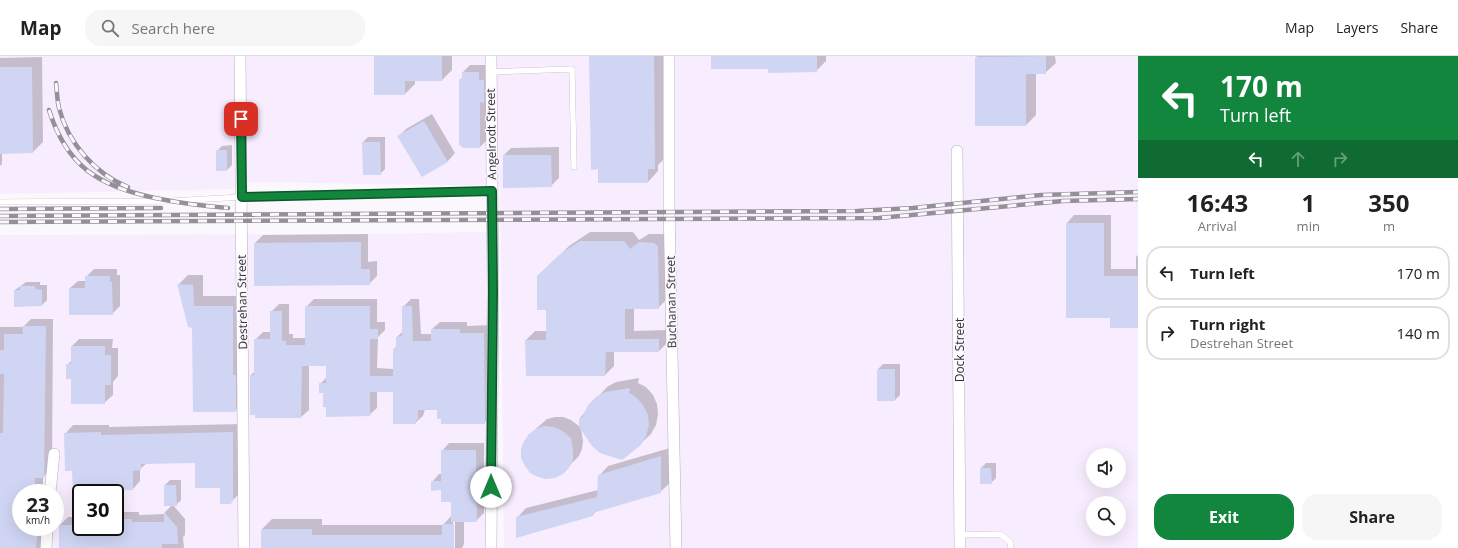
<!DOCTYPE html>
<style>
body{margin:0;font-family:"Open Sans",sans-serif;background:#f6f6f6;color:#222;height:100vh;display:flex;flex-direction:column;font-size:15px;white-space:nowrap}
*{box-sizing:border-box;margin:0}
p{font-size:13px;color:#767676}
.icon{flex:none;width:22px;height:22px;fill:none;stroke:currentColor;stroke-width:2;stroke-linecap:round;stroke-linejoin:round}
.map{position:relative;flex:1;overflow:hidden}
.drawer{display:flex;flex-direction:column;background:#fff;width:320px}
.drawer>*{flex:none}
.top-card{background:#13863e;color:#fff;overflow:hidden}
.buttons{position:absolute;left:1086px;top:392px;display:grid;gap:8px}
.buttons a{display:grid;place-items:center;width:40px;height:40px;border-radius:50%;background:#fff;box-shadow:0 4px 16px #0002;font-size:20px}
.speed{position:absolute;left:12px;top:428px;display:flex;gap:8px;font-size:20px;font-weight:700;text-align:center}
.speed>*{display:grid;place-content:center;width:52px;height:52px;border-radius:50%;background:#fff;box-shadow:0 4px 16px #0002;line-height:1}
.speed small{font-size:10px;font-weight:400}
.speed .limit{border:2px solid #111;border-radius:6px;background:#fff;color:#111}
.pin{position:absolute;display:grid;place-items:center;width:34px;height:34px;color:#fff;margin:-17px;border-radius:8px;box-shadow:0 2px 6px #0006}
.me{position:absolute;width:44px;margin:-22px;rotate:0deg;stroke-linejoin:round;filter:drop-shadow(0 0 3px #0008)}
.turn{display:flex;align-items:center;gap:14px;height:84px;padding:0 16px;font-size:18px}
.turn .icon{width:52px;height:52px;stroke-width:2.5}
.turn b{display:block;font-size:28px;line-height:34px}
.lanes{display:flex;align-items:center;height:38px;padding:0 16px;background:#0003;justify-content:center;gap:20px;direction:ltr}
.lanes .off{opacity:.35}
.eta{display:flex;justify-content:space-evenly;align-items:center;height:68px;text-align:center}
.eta b{font-size:24px;font-weight:700;line-height:28px}
.cta{display:flex;gap:8px;margin-top:auto;padding:8px 16px}
.cta a{flex:1;height:46px;border-radius:16px;background:#13863e;color:#fff;font-size:16px;font-weight:700;line-height:46px;text-align:center}
.cta a+a{background:#f6f6f6;color:#222}
ul{padding:0;list-style:none}
li{display:flex;align-items:center;gap:12px;height:54px;margin:0 8px 6px;padding:0 8px;border:2px solid #e0e0e0;border-radius:16px}
li div{flex:1}
li b{display:block;font-size:15px}
li em{font-style:normal}
header{display:flex;align-items:center;gap:24px;box-sizing:border-box;height:56px;padding:0 20px;background:#fff;border-bottom:1px solid #e0e0e0}
header strong{font-size:19px}
nav{display:flex;gap:22px;margin-inline-start:auto;font-size:14px}
.search{width:280px;height:36px;background:#f6f6f6;display:flex;align-items:center;gap:10px;box-sizing:border-box;padding:0 14px;border-radius:16px;color:#767676;font-size:15px}
main{display:flex;flex:1;min-height:0}
.map>svg:first-child{display:block}
</style>
<header>
<strong>Map</strong>
<div class="search"><svg class="icon" aria-label="search" viewBox="0 0 24 24"><circle cx="10" cy="10" r="6"/><path d="M15 15l6 6"/></svg>Search here</div>
<nav><a>Map</a><a>Layers</a><a>Share</a></nav>
</header>
<main>
<div class="map">
<svg width="1138" height="492" viewBox="0 0 1138 492">
<rect width="100%" height="100%" fill="#fbf8fd"/>
<path fill="#f7edfe" fill-rule="evenodd" d="M0,0H1138V492H504L500,130L250,126L230,133L0,138ZM1093,399H1119V425H1093ZM1093,447H1119V473H1093Z
M486,176L490,492H0V179L360,178ZM21,437H55V471H21ZM81,437H115V471H81Z"/>
<path fill="#0003" fill-rule="evenodd" d="M375,0H452V14L442,24H415V28L405,38Z
M590,0H664L665,102L658,109V115L648,126Z
M712,0H826V5L816,15L768,12Z
M977,0H1055L1056,7L1045,17H1036V59L1026,69L976,1Z
M42,1L43,86L33,96L2,97V108L0,110V2Z
M470,9H487L488,83L480,91L460,24L463,21V16Z
M432,58L455,97L448,105L422,120L399,80L406,73Z
M368,81H385V113L380,118L363,86Z
M232,89V109L227,114L217,95L222,90Z
M559,91V122L551,130L504,99L511,92Z
M1074,159H1111V213H1136V201L1138,199V271L1067,167Z
M590,176H633L639,184L649,178H663L666,181L667,243L658,252H634V275L667,274L668,286L659,295H614V310L605,319L526,284L535,275H547V253L538,221L569,190Z
M368,178V206L377,205V220L369,228L255,187L263,179Z
M94,213H117V219H120V250L112,258L70,232L78,225H86V221Z
M188,219H203V240H243L246,344L235,355L193,271L178,229Z
M26,226H40V229H47V244L42,249L15,234Z
M314,243H377V266H385V274L378,281L377,312L394,313V293L397,290V281L403,275V251L411,243H419L421,278H432V273L440,266H467V270L491,269L492,359L484,367L442,362L438,353H425L423,360L415,367L394,335H377V352L369,359L324,336L320,328L327,321V309H309V354L301,361L251,319L255,315V284L263,276H271V256L279,248H289V278H293V282H306V251Z
M31,263H53L52,413L43,421V437H21V471H44L43,492H0V271H23Z
M79,283H113L112,292H118V320L113,326V339L105,346L72,322L67,309L72,304V290Z
M883,308H900V339L895,344L878,313Z
M639,322L638,327L646,331L653,339L657,348L658,358L656,369L651,378L640,388L581,372L583,385L582,393L579,400L562,417L529,379L547,363L555,361H563L571,364L580,371V362L597,342L607,331L616,326Z
M241,368L238,439L230,447L221,431L196,406L147,407L140,413V425L132,434H115L116,456H139V459L165,458V456L172,449H165V429L170,424H181V444L176,449H173L185,463V479L183,481L184,492H60V469L68,461H74L73,414L65,378L73,369H109V371ZM81,437H115V471H81Z
M449,387H484V457L476,465H464V488L462,492H455V463H453V492H262V473L272,463H322V469H443L452,459V445L442,433L432,426L439,418H442V395Z
M670,392V427L660,436L596,455L593,459L517,462L526,452L598,434L599,420L608,410Z
M986,407H996V422L991,427L981,412Z"/>
<path fill="#d0d5f3" d="M374,0H442V25H405V39H374Z
M589,0H654L655,113H648V127H598V113L591,114Z
M711,0H817V16L768,17V13H711Z
M1046,0V18H1026V70H975V1Z
M0,11H32L33,97L0,98Z
M462,16H479V24H484V47L480,46V92H463L459,89V23H462Z
M424,65L448,106L422,121L397,80Z
M362,86H380L381,119H363Z
M216,94H227V115H216Z
M503,99H551L552,131L503,132Z
M1066,167H1104V220H1138V272H1110V262H1066Z
M580,185H624L630,193L639,186L654,187L658,190L659,253H625V283H659V296H606L605,320H526L525,284H546V254H537V220L559,199Z
M361,186V213H370V229L254,230V187Z
M85,220H110V226H112L113,259H69V232H85Z
M177,228L193,229L194,250H233V319H236V356H193L192,272L188,271Z
M20,230H35V233L42,234V250L14,251V234H20Z
M305,250H370V273H378V283H370V320H393V293H396V281L402,280V250H412L413,285H431V273H460V277H484L485,368H441V363H437V354H418V364H416V368H393V336H370V360L326,361V351H323V337H319V327H326V310H302L301,362H255V359H250V319H254V283H270V255H282V285H286V289H305Z
M22,270H46L44,422H35V437H21V471H38L36,492H0V377H3L4,318H0V294H4V278H23Z
M71,290H105V299H111V329H105V348H71V323H66V308H71Z
M877,313H895V345H877Z
M630,332L629,337L636,341L643,349L648,359L649,369L646,380L641,389L622,404L600,397L592,390L579,371V362H582L588,349L596,341L605,336Z
M544,370L553,371L561,374L571,382L573,395V404L569,412L563,418L555,422L546,423L538,421L530,417L525,410L521,402V393L524,385L529,378L536,373Z
M101,376V379L233,376V444L231,448H220V432H195V407L141,408V414L133,415V434L107,435V437H73L72,415H65L64,377Z
M441,394H476L477,466H451V446H441V434L431,435V425H441Z
M661,400V437L593,457V460L516,482V461L597,441L598,419Z
M980,412H991L992,428H980Z
M164,429H176L177,450H164Z
M164,456L177,471L178,488H162V492H59V469H81V471H115V468H120V463H132V466H164Z
M442,468H454V492H261V473H312V479H442Z"/>
<g fill="none" stroke-linecap="round" stroke-linejoin="round">
<defs>
<path id="service" d="M491,16L572,13L574,111
M0,146L171,145L242,141L492,135
M960,479L1000,478L1010,486L1011,492"/>
<path id="minor" d="M240,0L244,492
M491,0L493,235L491,492
M669,0V149L676,492
M957,95L960,492
M50,437L54,398
M46,492L47,471"/>
</defs>
<use href="#service" stroke="#b9adc2" stroke-width="6"/>
<use href="#minor" stroke="#b9adc2" stroke-width="12"/>
<use href="#service" stroke="#fff" stroke-width="5.5"/>
<use href="#minor" stroke="#fff" stroke-width="11"/>
<defs>
<path id="rail" d="M56,27C57,35 57,44 59,52C68,87 95,118 128,131
M49,54C67,111 99,130 155,142C179,147 203,150 228,152
M0,153L161,152
M0,160L857,155L913,152L1041,139L1138,136
M0,166L879,162L1063,145L1138,143"/>
</defs>
<use href="#rail" stroke="#949097" stroke-width="4.5"/>
<use href="#rail" stroke="#fbf8fd" stroke-width="3" stroke-dasharray="9" stroke-linecap="butt"/>
</g>
<g fill="none" stroke-linecap="round" stroke-linejoin="round">
<defs>
<path id="route" d="M241,63L242,141L492,135L493,235L491,431"/>
</defs>
<use href="#route" stroke="#0c5728" stroke-width="10"/>
<use href="#route" stroke="#13863e" stroke-width="7"/>
</g>
<g text-anchor="middle" dominant-baseline="central" stroke-width="3" stroke-linejoin="round" paint-order="stroke">
<g font-size="12" fill="#353139" stroke="#fbf8fd">
<text transform="translate(491 78) rotate(-91)">Angelrodt Street</text>
<text transform="translate(242 246) rotate(-91)">Destrehan Street</text>
<text transform="translate(671 246) rotate(-91)">Buchanan Street</text>
<text transform="translate(959 294) rotate(-90)">Dock Street</text>
</g>
</g>
</svg>
<div class="buttons">
<a><svg class="icon" aria-label="sound" viewBox="0 0 24 24"><path d="M4 9h4l5-4v14l-5-4H4zM17 9q2 3 0 6"/></svg></a>
<a><svg class="icon" aria-label="search" viewBox="0 0 24 24"><circle cx="10" cy="10" r="6"/><path d="M15 15l6 6"/></svg></a>
</div>
<div class="speed"><div>23<small>km/h</small></div><div class="limit">30</div></div>
<div class="pin" style="left:241px;top:63px;background:#d93025"><svg class="icon" aria-label="arrive" viewBox="0 0 24 24"><path d="M6 21V4h12l-3 4 3 4H6"/></svg></div>
<svg class="me" style="left:491px;top:431px" viewBox="-20 -20 40 40"><circle r="19" fill="#fff"/><path d="M0-13L10 11 0 6-10 11z" fill="#13863e"/></svg>
</div>
<section class="drawer">
<div class="top-card">
<div class="turn"><svg class="icon" aria-label="left" viewBox="0 0 24 24"><path d="M17 20v-9H6M10 6l-5 5 5 5"/></svg><div><b>170 m</b>Turn left</div></div>
<div class="lanes"><svg class="icon" aria-label="left" viewBox="0 0 24 24"><path d="M17 20v-9H6M10 6l-5 5 5 5"/></svg><svg class="icon off" aria-label="ahead" viewBox="0 0 24 24"><path d="M12 20V5M6 11l6-6 6 6"/></svg><svg class="icon off" aria-label="right" viewBox="0 0 24 24"><path d="M7 20v-9h11M14 6l5 5-5 5"/></svg></div>
</div>
<div class="eta">
<div><b>16:43</b><p>Arrival</p></div>
<div><b>1</b><p>min</p></div>
<div><b>350</b><p>m</p></div>
</div>
<ul>
<li><svg class="icon" aria-label="left" viewBox="0 0 24 24"><path d="M17 20v-9H6M10 6l-5 5 5 5"/></svg><div><b>Turn left</b></div><em>170 m</em></li>
<li><svg class="icon" aria-label="right" viewBox="0 0 24 24"><path d="M7 20v-9h11M14 6l5 5-5 5"/></svg><div><b>Turn right</b><p>Destrehan Street</p></div><em>140 m</em></li>
</ul>
<div class="cta"><a>Exit</a><a>Share</a></div>
</section>
</main>
